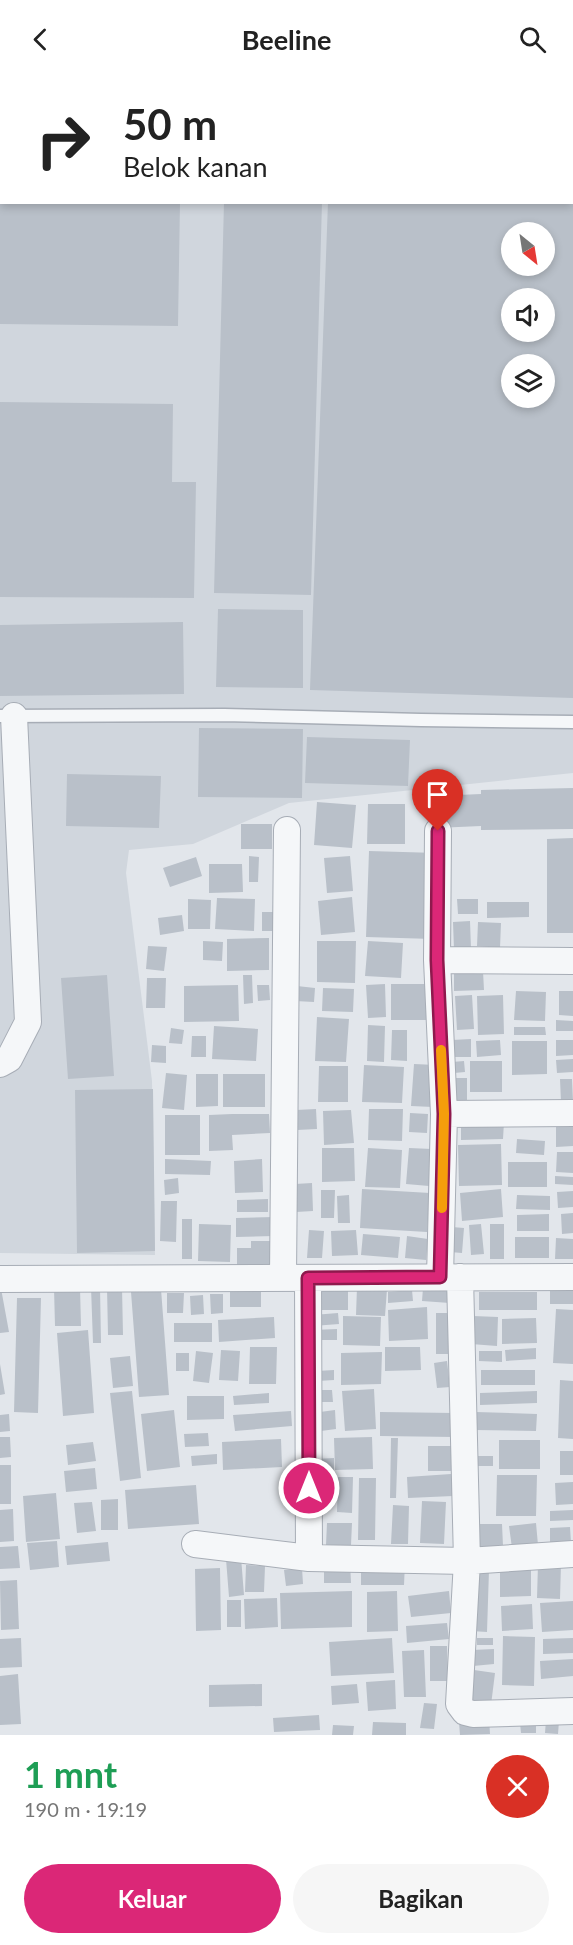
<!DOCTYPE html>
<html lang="id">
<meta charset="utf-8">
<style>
body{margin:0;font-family:Lato,sans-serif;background:#f6f6f6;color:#222;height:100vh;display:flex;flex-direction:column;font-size:22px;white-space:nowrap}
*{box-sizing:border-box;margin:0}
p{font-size:20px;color:#767676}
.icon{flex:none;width:33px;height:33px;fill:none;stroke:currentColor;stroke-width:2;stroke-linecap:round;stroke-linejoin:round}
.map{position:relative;height:1657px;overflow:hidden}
.sheet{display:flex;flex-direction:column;background:#fff;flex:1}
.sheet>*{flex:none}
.banner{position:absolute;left:0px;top:0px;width:573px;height:126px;box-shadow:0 3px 9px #0003;background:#fff;color:#222;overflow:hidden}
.needle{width:39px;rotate:150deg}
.buttons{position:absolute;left:501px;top:144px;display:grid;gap:12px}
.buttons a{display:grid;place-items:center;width:54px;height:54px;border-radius:50%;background:#fff;box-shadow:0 3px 9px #0003;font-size:30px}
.pin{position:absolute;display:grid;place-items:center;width:51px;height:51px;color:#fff;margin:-62px -26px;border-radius:50% 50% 50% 0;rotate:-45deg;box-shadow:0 0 6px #0007}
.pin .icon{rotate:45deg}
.me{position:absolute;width:66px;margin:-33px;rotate:0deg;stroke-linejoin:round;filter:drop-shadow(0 0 4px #0008)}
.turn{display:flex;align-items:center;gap:21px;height:126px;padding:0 24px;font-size:27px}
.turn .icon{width:78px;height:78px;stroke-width:2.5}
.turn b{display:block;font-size:42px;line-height:51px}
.round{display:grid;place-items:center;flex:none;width:63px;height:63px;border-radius:32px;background:#f6f6f6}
.summary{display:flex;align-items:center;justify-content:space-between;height:102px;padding:0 24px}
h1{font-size:36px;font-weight:700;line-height:45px;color:#1e9e55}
.primary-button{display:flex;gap:12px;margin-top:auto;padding:12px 24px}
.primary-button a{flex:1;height:69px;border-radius:36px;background:#db2777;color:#fff;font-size:24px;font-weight:700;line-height:69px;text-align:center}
.primary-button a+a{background:#f6f6f6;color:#222}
header{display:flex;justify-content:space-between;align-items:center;height:78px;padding:0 24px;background:#fff;font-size:27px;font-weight:700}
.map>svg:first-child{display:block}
</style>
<header><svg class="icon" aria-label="back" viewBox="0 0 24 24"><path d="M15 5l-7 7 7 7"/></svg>Beeline<svg class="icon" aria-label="search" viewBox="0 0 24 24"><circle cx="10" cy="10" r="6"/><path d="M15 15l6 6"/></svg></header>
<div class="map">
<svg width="573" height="1657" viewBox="0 0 573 1657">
<rect width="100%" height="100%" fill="#e2e6eb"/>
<path fill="#d0d6dd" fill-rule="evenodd" d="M0,0H573V695L289,725L193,766L129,772L126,795L152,1003L155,1177L0,1175ZM2,2H572V124H2ZM512,154H544V188H512ZM512,220H544V254H512ZM512,286H544V320H512Z"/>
<path fill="#b9c0c9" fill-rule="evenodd" d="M0,124H180L178,248L0,246Z
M224,124H322L311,517L214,515Z
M328,124H573V620L310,612ZM512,154H544V188H512ZM512,220H544V254H512ZM512,286H544V320H512Z
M0,324L173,326L172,404H196L194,520L0,519Z
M218,531L303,532V610L216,609Z
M183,544L184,616L0,618V547Z
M199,650L303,651L302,720L198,719Z
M307,659L410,662L408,708L305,705Z
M67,696L161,698L159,750L66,748Z
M573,710V751L481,752V748L436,750L435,718L481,716V712Z
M317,724L356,727L352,770L314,767Z
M368,726H405V766H367Z
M241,746H272V771H241Z
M573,760V855H547V761Z
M369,773L437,775L433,861L366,859Z
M249,778L259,779L258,804H249Z
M350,778L353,813L327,815L324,780Z
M196,779L202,798L170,809L163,790Z
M209,786H242L243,814L209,815Z
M352,819L355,854L321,857L318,823Z
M217,820L255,821L254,853L215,851Z
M188,821L211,822L210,851H188Z
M457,821H478V836H458Z
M487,824H529V839L487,840Z
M262,834H283V853H262Z
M182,837L184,853L160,857L158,840Z
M470,843L471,871L454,872L453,844Z
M478,844L501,845L500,870L477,868Z
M269,860V892L227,893V861Z
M203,863L223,864L222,883L203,882Z
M317,863H356L355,905L317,904Z
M368,863L403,865L401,900L365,898Z
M148,868L167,869L164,893L146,891Z
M483,893L484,912L454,913V894Z
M107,897L114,998L68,1001L61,900Z
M243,897H252L253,925L244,926Z
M147,900H166L165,930H146Z
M385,906L386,939L368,940L366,907Z
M391,906H432V942H391Z
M238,907L239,943L184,944V908Z
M257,907H269L270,922L258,923Z
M297,908L315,910L314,924L295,923Z
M323,910L354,911L353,934L322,933Z
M516,913L546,914L545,943L514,942Z
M559,913H573V938L559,937Z
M472,917L474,951L457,952L455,918Z
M503,917L504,956L478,957L477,918Z
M317,939L349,941L346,984L315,983Z
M556,942L573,943V953H556Z
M368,947L385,948L384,984L367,983Z
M214,948L258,951L256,983L212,981Z
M514,949H545L546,957H514Z
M171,950L184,952L182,966L169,965Z
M392,952H407V983L391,982Z
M192,958H206V979H191Z
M471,961V979H453L452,962Z
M500,962L501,977L477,979L476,963Z
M556,962H573V977L556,978Z
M512,963H547V996L512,997Z
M152,967L166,968V985L151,984Z
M573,981V994L557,995L556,982Z
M464,983L465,994L454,995L452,984Z
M470,983H502V1014H470Z
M414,986L436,987L433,1029L411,1028Z
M364,987L404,989L402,1025L362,1024Z
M319,988H348V1024H318Z
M166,995L187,997L184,1032L162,1030Z
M196,996H218V1028L196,1029Z
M223,996H265V1029H223Z
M453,1000H467V1027H453Z
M560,1001H572L573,1024H561Z
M153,1011L155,1173L77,1175L75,1012Z
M316,1031L317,1051L297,1052L296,1032Z
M369,1031H403L402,1063L368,1062Z
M351,1032L354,1065L324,1067L323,1033Z
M410,1035L428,1036L427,1055L409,1054Z
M232,1036H269L270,1055L232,1057L233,1072L209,1073V1037Z
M165,1037H200V1077H165Z
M556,1043H573V1068L556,1069Z
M461,1044H504L503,1061L461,1062Z
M517,1061L545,1063L544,1077L516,1075Z
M501,1066L502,1107L459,1108L458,1067Z
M322,1070H354L355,1103L322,1104Z
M368,1070L402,1072L400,1110L365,1109Z
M409,1070L432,1071L429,1108L406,1106Z
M557,1074H573V1095L556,1094Z
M165,1081L211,1083L210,1097L165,1096Z
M262,1081L263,1114L235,1115L234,1083Z
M508,1084H547V1109H508Z
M555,1098L573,1099V1107L555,1106Z
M178,1100L179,1115L165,1117L164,1102Z
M312,1105L313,1133L296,1134L295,1106Z
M362,1111L430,1115L427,1154L360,1150Z
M501,1111L503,1139L462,1143L460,1115Z
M321,1112H335L334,1140H321Z
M573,1113V1129L558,1130L557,1114Z
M349,1117L350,1145H338L337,1118Z
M517,1117L550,1118V1132L516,1131Z
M268,1121V1134H237V1122Z
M161,1123H177L176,1164L160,1163Z
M573,1135V1155L562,1156L561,1136Z
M549,1136V1153H517V1137Z
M274,1139V1158L236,1159V1140Z
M182,1141H192V1181H182Z
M199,1146L231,1147L230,1184L198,1183Z
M481,1146L484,1176L471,1177L469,1147Z
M490,1146H504V1181H490Z
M452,1149L464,1150L462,1175L450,1174Z
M309,1152L324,1153L322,1180H307Z
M356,1152L358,1177L332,1178L331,1153Z
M363,1156L400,1159L398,1180L361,1177Z
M407,1158L428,1161L426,1182L405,1180Z
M515,1159H549V1180H515Z
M556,1160L573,1161V1181H555Z
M251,1163H274V1187L254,1186V1189H237V1170H251Z
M0,1205L9,1254L0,1255Z
M91,1209H100L101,1265H93Z
M107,1209H122L123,1257H108Z
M357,1209L387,1211L385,1238L356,1237Z
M54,1210H80L81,1248H55Z
M348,1210V1232H316V1211Z
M423,1210L451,1212L450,1225L422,1223Z
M161,1211L169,1317L139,1319L131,1214Z
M550,1211H573V1226H550Z
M412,1212L413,1223L388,1225V1214Z
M230,1214H261V1229H230Z
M479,1214H537V1232H479Z
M167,1215H184L183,1235H167Z
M210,1216H223V1235L211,1236Z
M203,1217L204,1236L191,1237L190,1218Z
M17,1220H41L38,1335L14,1334Z
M427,1229L428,1261L389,1263L388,1232Z
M556,1231L573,1232V1286L553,1285Z
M338,1235L339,1246L313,1248V1237Z
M436,1235H450V1276H436Z
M343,1238L381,1239L380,1268L343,1267Z
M473,1238L498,1239L497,1268L471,1266Z
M274,1239L275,1260L219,1264L218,1242Z
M536,1240L537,1265L502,1266V1241Z
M174,1245H212V1264H174Z
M337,1251V1262H313V1252Z
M88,1252L94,1335L63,1338L57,1255Z
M250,1269H277L276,1306H249Z
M385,1269H420L421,1292L385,1293Z
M536,1270V1281L506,1283L505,1272Z
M221,1272L240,1273L238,1303L219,1302Z
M196,1273L213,1275L209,1305L193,1303Z
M479,1273H502V1284L479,1283Z
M382,1274L381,1306L341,1307V1275Z
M176,1275H189V1293H176Z
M130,1278L133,1308L113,1310L110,1280Z
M447,1283L450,1309L437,1310L434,1285Z
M0,1286L5,1316L0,1317Z
M334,1292V1302L318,1303L317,1293Z
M481,1292H535V1307H481Z
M560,1302L573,1303V1361L558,1360Z
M374,1311L376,1351L345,1353L342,1313Z
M322,1312H332L333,1324H322Z
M132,1313L141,1400L120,1403L110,1315Z
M537,1313V1325L480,1327V1315Z
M269,1315V1325L234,1327L233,1318Z
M187,1318H224V1341L187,1342Z
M174,1332L180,1389L147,1393L141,1336Z
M335,1332L336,1351L321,1353L320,1334Z
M291,1333L292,1348L235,1353L233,1337Z
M380,1334L454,1335V1359L380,1358Z
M476,1334L537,1336L536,1353L475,1352Z
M9,1336L10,1353L0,1354V1337Z
M208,1355L209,1368L185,1369L184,1356Z
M0,1359H10L11,1379L0,1380Z
M372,1359L373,1391L335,1392L334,1360Z
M391,1360H398L396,1420H390Z
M281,1361L282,1389L223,1392L222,1364Z
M499,1362H540V1391H499Z
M93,1364L96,1383L68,1387L66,1367Z
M428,1368H456V1393H428Z
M560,1373H573V1397H560Z
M217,1376V1386L192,1388L191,1378Z
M477,1378H493V1388H477Z
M334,1380V1428H314V1381Z
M0,1387H11V1426H0Z
M95,1390L97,1411L66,1414L64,1393Z
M451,1396L453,1418L408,1420L407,1399Z
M497,1397H537L536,1438H496Z
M338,1399H353L352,1435L337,1434Z
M359,1400H376L375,1462H358Z
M573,1404V1426L556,1427L555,1405Z
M196,1407L199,1446L128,1451L125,1412Z
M56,1415L60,1461L26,1464L23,1418Z
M118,1421V1452H101V1422Z
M422,1423L446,1424L444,1466L420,1465Z
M92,1424L96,1453L77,1455L74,1425Z
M393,1427L409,1428L408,1466H391Z
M13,1431L14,1463L0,1464V1432Z
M573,1432V1442L550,1443V1433Z
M327,1445H352L351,1467H326Z
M536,1445L538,1467L512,1470L509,1448Z
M475,1446H502L503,1468L476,1469Z
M570,1449L571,1465H550V1450Z
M57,1463L59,1489L30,1492L27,1465Z
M108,1464L110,1483L67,1487L65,1468Z
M18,1468L20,1490L0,1491V1469Z
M241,1479L244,1517L229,1519L226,1481Z
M324,1484H350L351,1505H324Z
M361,1485H405L404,1507H361Z
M538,1486H561L560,1521L537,1520Z
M246,1487L265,1488L264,1514H245Z
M531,1489V1518L500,1519V1490Z
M220,1490L221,1552L196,1553L195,1491Z
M302,1490L303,1506L286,1508L284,1492Z
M473,1492H489L487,1554L471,1553Z
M17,1502L19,1551L1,1552L0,1503Z
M352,1513V1549L281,1551L280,1515Z
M397,1513L398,1553L367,1554V1514Z
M449,1513L451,1535L411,1539L408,1518Z
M277,1520L278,1549L245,1551L244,1521Z
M227,1522H241V1549H227Z
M573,1523V1552L542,1554L540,1525Z
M532,1526L533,1551L502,1553L501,1528Z
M447,1545L449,1561L407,1565L406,1548Z
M503,1558L535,1559L534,1608L502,1607Z
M21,1560L22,1589L0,1590V1561Z
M392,1560L394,1595L331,1598L329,1564Z
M477,1560H493V1567H477Z
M573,1560V1575L543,1576V1561Z
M430,1568H447L448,1603H430Z
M494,1571V1586L473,1588L472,1572Z
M424,1572L426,1619H404L402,1573Z
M573,1581V1598L541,1601L540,1583Z
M474,1592L495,1595L491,1627L471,1625Z
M18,1596L21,1646L0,1647V1598Z
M395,1602L396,1631L368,1633L366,1604Z
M262,1606V1628L209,1629V1607Z
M357,1606L359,1625L332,1627L331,1608Z
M424,1625L437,1626L434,1651L420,1650Z
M319,1637L320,1652L274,1654L273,1640Z
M489,1640L490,1656L460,1657L459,1644Z
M546,1642L559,1643L558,1656L545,1655Z
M373,1644L406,1645V1657H372Z
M520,1645H536V1655H521Z
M333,1647L354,1648L353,1657H332Z"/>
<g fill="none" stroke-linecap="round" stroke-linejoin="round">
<defs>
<path id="service" d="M0,638L224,637L421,642L573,644"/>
<path id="minor" d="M437,882L438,753
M0,986L9,981L28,944L14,638
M444,1036L573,1035
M440,1199L444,1036L437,882L573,883
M460,1199L467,1483L459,1626L465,1634L473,1636L573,1633
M283,1200L287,752
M308,1200L309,1480
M0,1201L573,1199
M195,1466L309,1480L467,1483L573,1476"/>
</defs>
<use href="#service" stroke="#a7adb6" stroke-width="15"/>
<use href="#minor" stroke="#a7adb6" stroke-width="28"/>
<use href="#service" stroke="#f5f7f9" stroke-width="12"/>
<use href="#minor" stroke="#f5f7f9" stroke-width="26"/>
</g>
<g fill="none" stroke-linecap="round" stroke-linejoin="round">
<defs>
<path id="route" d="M309,1410L308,1200L440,1199L444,1036L437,882L438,753"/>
</defs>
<use href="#route" stroke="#8e194d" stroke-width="15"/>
<use href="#route" stroke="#db2777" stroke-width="10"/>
<path stroke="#f59e0b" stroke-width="10" d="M441,972L444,1036L442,1130"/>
</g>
</svg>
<div class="buttons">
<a><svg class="needle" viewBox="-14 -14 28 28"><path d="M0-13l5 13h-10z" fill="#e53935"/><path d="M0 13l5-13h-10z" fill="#767676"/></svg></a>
<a><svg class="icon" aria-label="sound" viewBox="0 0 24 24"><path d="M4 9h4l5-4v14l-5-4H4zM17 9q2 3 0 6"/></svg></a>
<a><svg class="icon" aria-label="layers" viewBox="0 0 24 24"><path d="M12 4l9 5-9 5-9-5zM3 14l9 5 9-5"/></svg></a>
</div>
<div class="pin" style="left:438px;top:753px;background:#d93025"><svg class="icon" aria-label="arrive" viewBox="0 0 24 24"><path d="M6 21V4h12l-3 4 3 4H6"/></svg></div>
<svg class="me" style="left:309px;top:1410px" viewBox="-20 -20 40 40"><circle r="17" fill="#db2777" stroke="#fff" stroke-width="3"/><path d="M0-11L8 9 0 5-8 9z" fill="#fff"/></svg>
<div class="banner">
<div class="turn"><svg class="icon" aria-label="right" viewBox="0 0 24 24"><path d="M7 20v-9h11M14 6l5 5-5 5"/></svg><div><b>50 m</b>Belok kanan</div></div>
</div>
</div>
<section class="sheet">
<div class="summary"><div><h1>1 mnt</h1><p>190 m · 19:19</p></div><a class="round" style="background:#d93025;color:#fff"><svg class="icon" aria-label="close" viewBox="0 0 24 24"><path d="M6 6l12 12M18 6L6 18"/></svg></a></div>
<div class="primary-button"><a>Keluar</a><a>Bagikan</a></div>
</section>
